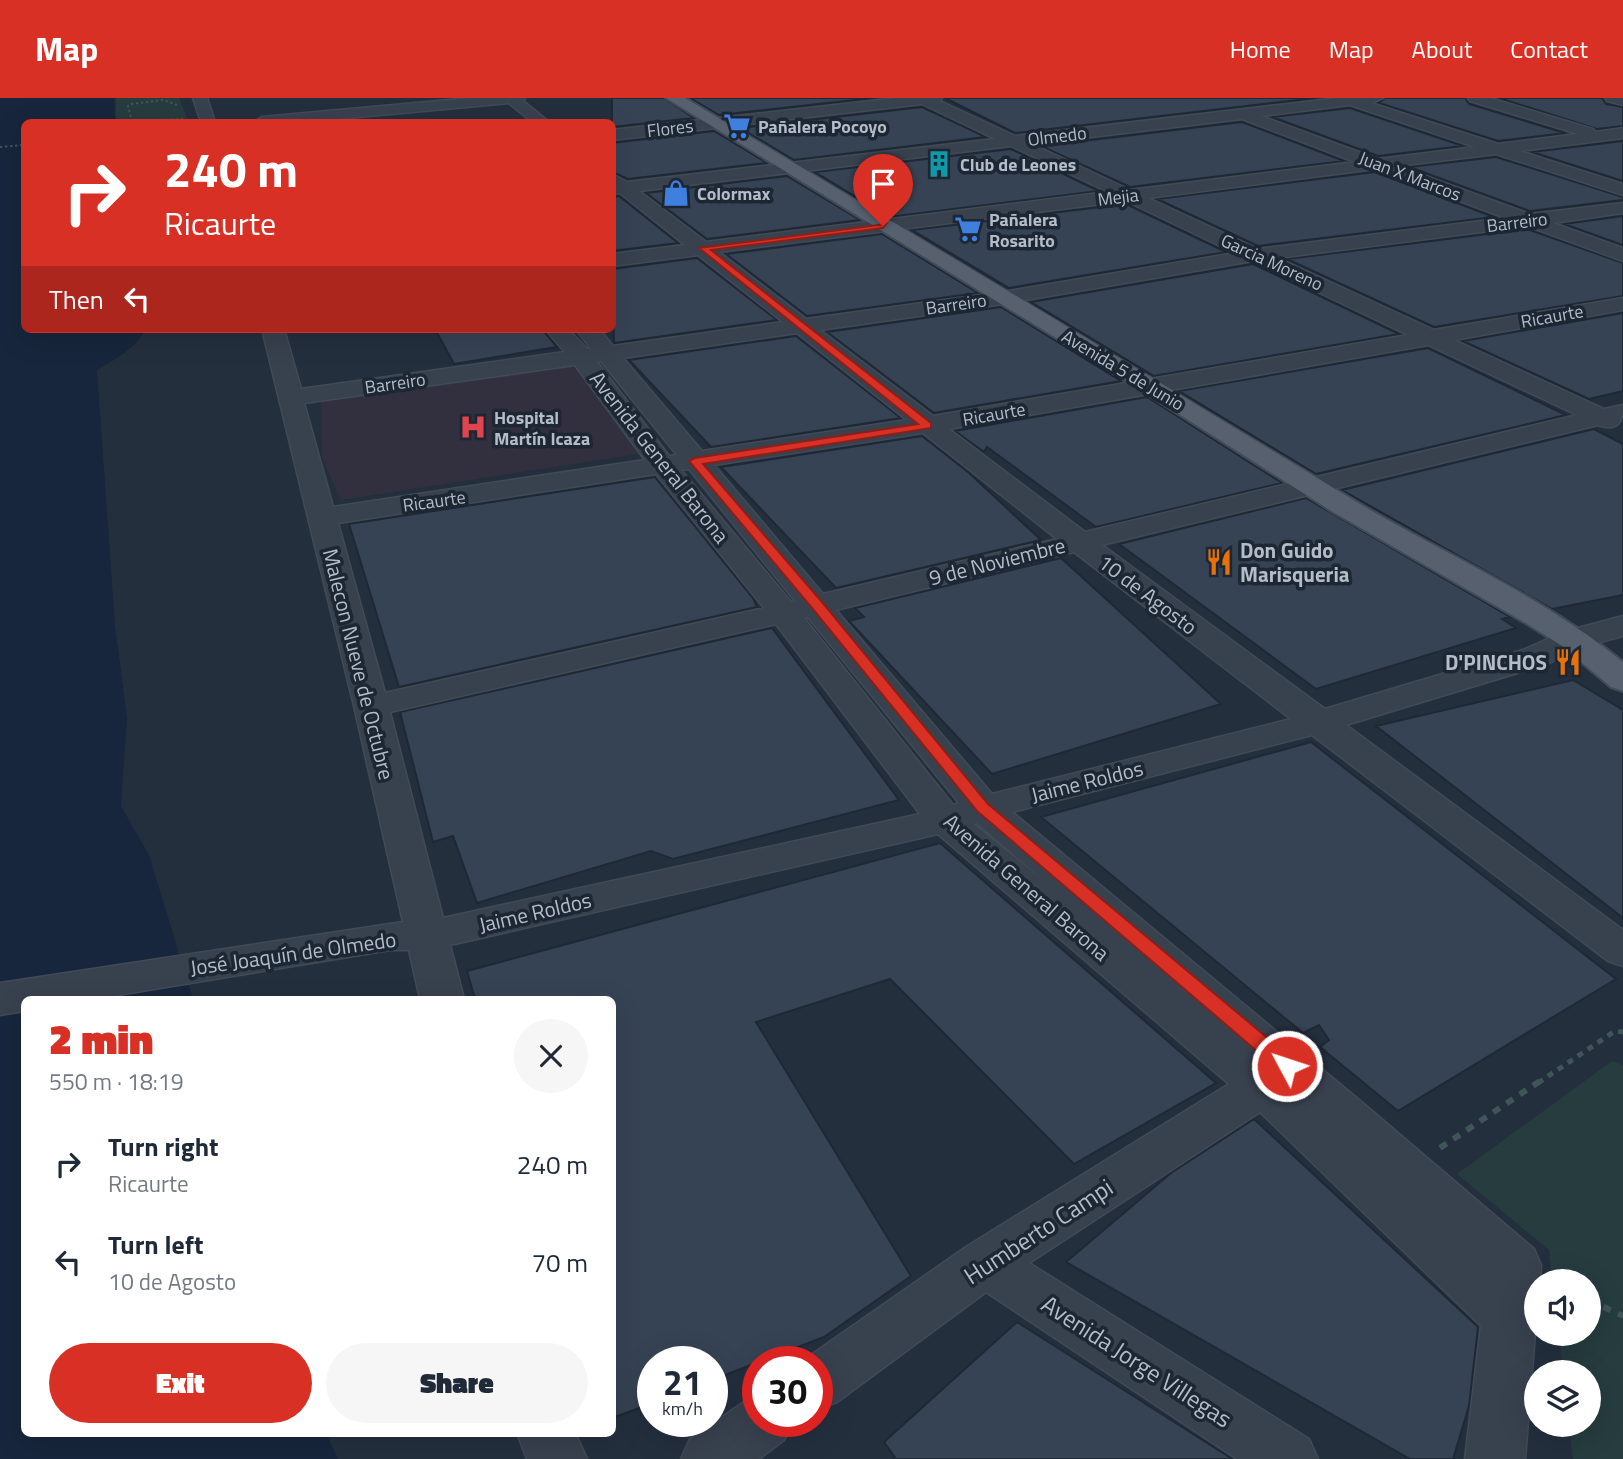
<!DOCTYPE html>
<meta charset="utf-8">
<style>
body{margin:0;font-family:"Titillium Web",sans-serif;background:#f6f6f7;color:#1f2937;height:100vh;display:flex;flex-direction:column;font-size:26px;white-space:nowrap}
*{box-sizing:border-box;margin:0}
p{font-size:23px;color:#747a83}
.icon{flex:none;width:38px;height:38px;fill:none;stroke:currentColor;stroke-width:2;stroke-linecap:round;stroke-linejoin:round}
.map{position:relative;flex:1;overflow:hidden}
.side{position:absolute;left:21px;top:898px;width:595px;height:441px;display:flex;flex-direction:column;background:#fff;border-radius:10px;box-shadow:0 7px 28px #0002}
.side>*{flex:none}
.banner{position:absolute;left:21px;top:21px;width:595px;height:214px;border-radius:10px;box-shadow:0 7px 28px #0002;background:#d93025;color:#fff;overflow:hidden}
.fabs{position:absolute;left:1524px;top:1171px;display:grid;gap:14px}
.fabs a{display:grid;place-items:center;width:77px;height:77px;border-radius:50%;background:#fff;box-shadow:0 7px 28px #0002;font-size:35px}
.speed{position:absolute;left:637px;top:1248px;display:flex;gap:14px;font-size:35px;font-weight:700;text-align:center}
.speed>*{display:grid;place-content:center;width:91px;height:91px;border-radius:50%;background:#fff;box-shadow:0 7px 28px #0002;line-height:1}
.speed small{font-size:18px;font-weight:400}
.speed .limit{border:10px solid #d22;background:#fff;color:#111}
.pin{position:absolute;display:grid;place-items:center;width:60px;height:60px;color:#fff;margin:-72px -30px;border-radius:50% 50% 50% 0;rotate:-45deg;box-shadow:0 0 7px #0007}
.pin .icon{rotate:45deg}
.me{position:absolute;width:77px;margin:-38px;rotate:310deg;stroke-linejoin:round;filter:drop-shadow(0 0 5px #0008)}
.turn{display:flex;align-items:center;gap:24px;height:147px;padding:0 28px;font-size:32px}
.turn .icon{width:91px;height:91px;stroke-width:2.5}
.turn b{display:block;font-size:49px;line-height:60px}
.then{display:flex;align-items:center;height:66px;padding:0 28px;background:#0003;gap:14px;font-size:26px}
.round{display:grid;place-items:center;flex:none;width:74px;height:74px;border-radius:37px;background:#f6f6f7}
.headline{display:flex;align-items:center;justify-content:space-between;height:119px;padding:0 28px}
h1{font-size:42px;font-weight:800;line-height:52px;color:#d93025}
.primary-button{display:flex;gap:14px;margin-top:auto;padding:14px 28px}
.primary-button a{flex:1;height:80px;border-radius:42px;background:#d93025;color:#fff;font-size:28px;font-weight:800;line-height:80px;text-align:center}
.primary-button a+a{background:#f6f6f7;color:#1f2937}
ul{padding:0;list-style:none}
li{display:flex;align-items:center;gap:21px;height:98px;padding:0 28px}
li div{flex:1}
li b{display:block;font-size:26px}
li em{font-style:normal}
header{display:flex;align-items:center;gap:42px;box-sizing:border-box;height:98px;padding:0 35px;background:#d93025;color:#fff}
header strong{font-size:33px}
nav{display:flex;gap:38px;margin-inline-start:auto;font-size:24px}
.map>svg:first-child{display:block}
</style>
<header>
<strong>Map</strong>
<nav><a>Home</a><a>Map</a><a>About</a><a>Contact</a></nav>
</header>
<div class="map">
<svg width="1623" height="1361" viewBox="0 0 1623 1361">
<rect width="100%" height="100%" fill="#242f3e"/>
<path fill="#32303f" d="M576,268L644,355L341,402L322,359L321,304Z"/>
<path fill="#263c3f" d="M116,0H179L189,24H116Z
M1612,963L1623,967V1361H1573L1569,1327L1589,1326V1274H1563L1559,1236H1589V1183H1552L1549,1152L1457,1076Z"/>
<path fill="#17263c" d="M0,0H114L115,24H24V231H145C140,248 112,263 97,272L115,527L127,620L121,708L149,757L193,901H24V1335H326L338,1361H0Z"/>
<path fill="#364354" stroke="#1f2835" stroke-width="2" d="M612,0H664L694,20L612,29Z
M690,0H873L719,17Z
M945,0H1316L1015,35Z
M1385,0H1465L1469,6L1565,35L1498,43L1379,5Z
M1499,0H1602L1606,6L1623,9V28L1597,31Z
M922,9L986,39L794,62L740,30Z
M1350,10L1463,48L1378,58L1272,19Z
M1242,24L1344,63L1130,89L1041,48Z
M714,33L767,65L628,81L612,74V45Z
M1623,43V83L1532,54Z
M1011,51L1099,93L889,119L815,74Z
M1496,59L1623,99V102L1530,113L1409,69Z
M1375,74L1494,119L1258,148L1157,101Z
M787,78L860,122L707,141L646,95Z
M619,98L678,145L612,153V99Z
M1126,106L1226,154L1009,190L912,132Z
M1623,118V147L1564,126Z
M1527,131L1623,165V198L1434,229L1287,161Z
M882,136L978,195L807,218L726,156Z
M697,160L777,222L614,245L612,171Z
M1253,166L1399,236L1154,278L1031,204Z
M1001,209L1121,283L934,315L827,234Z
M1623,215V293L1589,301L1463,243Z
M435,231H542L557,249L454,266Z
M796,238L901,320L711,349L629,262Z
M1428,250L1566,317L1316,376L1179,293Z
M1147,299L1282,385L1096,429L987,349L984,354L955,333Z
M1594,331L1623,346V497L1552,511L1342,392Z
M922,338L968,374L1041,442L836,490L721,369Z
M655,379L753,500L757,509L399,589L349,426Z
M1306,400L1510,519L1502,521L1516,530L1316,591L1119,446Z
M1061,460L1221,606L992,676L849,523L864,519L855,510Z
M772,530L899,702L673,761L651,753L477,805L453,738L433,744L400,614Z
M1573,582L1623,612V820L1376,628Z
M1311,644L1616,881L1398,1013L1320,949L1329,942L1319,927L1303,935L1041,719Z
M940,745L1216,985L1074,1066L890,881L756,924L911,1178L824,1239L712,1282V1264H653V1305L612,1320V901H475L467,873Z
M1254,1021L1478,1229L1469,1308L1453,1361H1410L1066,1164L1171,1075Z
M1017,1224L1226,1357L1232,1361H896L884,1344Z"/>
<g fill="none" stroke-linecap="round" stroke-linejoin="round">
<defs>
<path id="minor" d="M193,0H207L215,24H201Z
M471,0H525L523,3L549,24H532L509,5L305,24H254L262,19Z
M897,0H942L940,3L1015,38L1339,0H1383L1371,5L1498,46L1578,36L1470,3L1468,0H1490L1593,31L1596,34L1623,30V40L1520,53L1623,86V97L1496,56L1398,68L1530,116L1623,105V115L1553,125L1623,150V163L1527,128L1278,160L1434,232L1623,200V212L1454,242L1604,311L1623,307C1623,324 1618,334 1598,327L1102,447L1325,611L1523,552L1563,534L1623,518V538L1585,548L1547,566L1346,627L1623,832V868L1608,863L1312,637L1012,714L1365,1007L1534,1151L1541,1167L1540,1183H1536V1223L1525,1361H1465L1481,1228L1260,1014L1029,1165L1309,1341L1318,1361H1237L986,1194L837,1304L817,1311V1264H801L966,1149L1229,986L938,736L450,847L464,901H420L409,852H390L94,901H24V913L0,917V885L403,824L354,608L262,231H284L301,291L565,254L545,231H568L587,251H591L576,231H599L613,248L783,224L698,157L612,168V156L685,147L620,95L612,96V76L627,84L995,41L922,6L612,42V32ZM1350,7L1475,49L1378,61L1261,18ZM1242,21L1355,64L1130,92L1032,46ZM1011,48L1108,94L706,144L639,93ZM1375,71L1505,120L1258,151L1148,100ZM1126,103L1235,155L1003,194L806,221L719,154ZM1253,163L1408,237L933,318L820,232L1003,206ZM797,235L907,322L702,353L623,260ZM1428,247L1577,317L1085,434L949,331ZM601,263L677,357L669,358L597,264ZM575,267L645,362L333,409L304,305ZM923,335L1057,441L823,496L714,367ZM689,371L795,503L791,504L681,372ZM656,376L764,510L385,595L338,425ZM1074,454L1291,621L992,696L836,512ZM808,519L959,705L953,707L804,520ZM776,526L920,716L443,820L390,614ZM977,725L1049,787L973,726Z
M1605,0H1623V7L1607,3Z
M758,1298V1323H793L784,1342L759,1361H681L690,1341L744,1304Z
M517,1335H575L587,1361H527Z"/>
<path id="major" d="M666,0H685C907,132 1129,265 1350,400C1441,455 1540,496 1623,564V593L1611,589L1562,548L1529,527L1333,414L1144,294Z"/>
</defs>
<use href="#minor" stroke="#414a57" stroke-width="3"/>
<use href="#major" stroke="#414a57" stroke-width="4"/>
<path stroke="#3f5557" stroke-width="2" stroke-dasharray="2.5 2.5" stroke-linecap="butt" d="M131,23L183,21
M132,24L128,8L131,6L164,2L177,7
M0,49L24,47"/>
<path stroke="#3f5557" stroke-width="5" stroke-dasharray="6 6" stroke-linecap="butt" d="M1538,985L1615,933L1623,934"/>
<path stroke="#3f5557" stroke-width="6" stroke-dasharray="8 8" stroke-linecap="butt" d="M1440,1050L1540,983
M1589,1202L1623,1218"/>
<use href="#minor" fill="#38414e" fill-rule="evenodd"/>
<use href="#major" fill="#56606e" fill-rule="evenodd"/>
</g>
<path fill="#d93025" stroke="#8d1f18" stroke-width="2" d="M886,126L883,130L711,152L931,325V330L703,366L822,504L988,706L1295,963L1297,968L1295,973L1287,976L1280,973L977,713L812,510L689,363L695,360L918,326L699,150Z"/>
<defs>
<symbol id="supermarket-bare" viewBox="-9 -9 18 18"><path d="M-6-5.5h2.5l.6 2H6L4.5 2H-2.5L-4.4-4H-6ZM-1.5 3.2a1.3 1.3 0 1 0 .1 0ZM3 3.2a1.3 1.3 0 1 0 .1 0Z" fill="#3f7fe0" stroke="#1d2633" stroke-width="2.5" paint-order="stroke"/></symbol>
<symbol id="building-bare" viewBox="-9 -9 18 18"><path d="M-4-6H4V6H1V3H-1V6H-4ZM-2.5-4.3h1.7v1.8h-1.7ZM.8-4.3h1.7v1.8H.8ZM-2.5-1h1.7V.8h-1.7ZM.8-1h1.7V.8H.8Z" fill="#0f9aa8" stroke="#1d2633" stroke-width="2.5" paint-order="stroke"/></symbol>
<symbol id="shop-bare" viewBox="-9 -9 18 18"><path d="M-5-2.5h2.3a2.7 3.5 0 0 1 5.4 0H5L5.5 6h-11ZM-1.5-2.5h3a1.5 2.3 0 0 0-3 0Z" fill="#3f7fe0" stroke="#1d2633" stroke-width="2.5" paint-order="stroke"/></symbol>
<symbol id="hospital-bare" viewBox="-9 -9 18 18"><path d="M-5-5h3v3.5h4V-5h3V5h-3V1.5h-4V5h-3Z" fill="#e0444e" stroke="#1d2633" stroke-width="2.5" paint-order="stroke"/></symbol>
<symbol id="restaurant-bare" viewBox="-9 -9 18 18"><path d="M-5-6h1v4h1v-4h1v4h1v-4h1v5L-1.5 .5V6h-2V.5L-5-1ZM5-6V6H3V1.5H1.5Q1.5-4 5-6Z" fill="#e8710a" stroke="#1d2633" stroke-width="2.5" paint-order="stroke"/></symbol>
</defs>
<g fill-rule="evenodd">
<use href="#supermarket-bare" x="718" y="9" width="38" height="38"/>
<use href="#building-bare" x="920" y="47" width="38" height="38"/>
<use href="#shop-bare" x="657" y="76" width="38" height="38"/>
<use href="#supermarket-bare" x="949" y="112" width="38" height="38"/>
<use href="#hospital-bare" x="454" y="310" width="38" height="38"/>
<use href="#restaurant-bare" x="1200" y="445" width="38" height="38"/>
<use href="#restaurant-bare" x="1549" y="545" width="38" height="38"/>
</g>
<g text-anchor="middle" dominant-baseline="central" stroke-width="7" stroke-linejoin="round" paint-order="stroke">
<g font-size="18" font-weight="bold" fill="#b4bcc9" stroke="#1d2633" text-anchor="start">
<text x="758" y="28">Pañalera Pocoyo</text>
<text x="960" y="66">Club de Leones</text>
<text x="697" y="95">Colormax</text>
<text x="989" y="121">Pañalera<tspan x="989" dy="21">Rosarito</tspan></text>
<text x="494" y="319">Hospital<tspan x="494" dy="21">Martín Icaza</tspan></text>
</g>
<g font-size="18" fill="#b4bcc9" stroke="#1d2633">
<text transform="translate(670 30) rotate(-7)">Flores</text>
<text transform="translate(1057 38) rotate(-7)">Olmedo</text>
<text transform="translate(1410 78) rotate(21)">Juan X Marcos</text>
<text transform="translate(1118 99) rotate(-7)">Mejia</text>
<text transform="translate(1517 124) rotate(-7)">Barreiro</text>
<text transform="translate(1272 164) rotate(25)">Garcia Moreno</text>
<text transform="translate(956 206) rotate(-8)">Barreiro</text>
<text transform="translate(1552 218) rotate(-10)">Ricaurte</text>
<text transform="translate(1123 272) rotate(31)">Avenida 5 de Junio</text>
<text transform="translate(395 285) rotate(-8)">Barreiro</text>
<text transform="translate(994 316) rotate(-10)">Ricaurte</text>
<text transform="translate(434 403) rotate(-8)">Ricaurte</text>
</g>
<g font-size="21" fill="#b4bcc9" stroke="#1d2633">
<text transform="translate(660 359) rotate(52)">Avenida General Barona</text>
<text transform="translate(997 463) rotate(-14)">9 de Noviembre</text>
<text transform="translate(1148 496) rotate(37)">10 de Agosto</text>
<text transform="translate(359 566) rotate(76)">Malecon Nueve de Octubre</text>
<text transform="translate(1087 683) rotate(-14)">Jaime Roldos</text>
<text transform="translate(1027 789) rotate(41)">Avenida General Barona</text>
<text transform="translate(535 814) rotate(-13)">Jaime Roldos</text>
<text transform="translate(293 855) rotate(-8)">José Joaquín de Olmedo</text>
</g>
<g font-size="21" font-weight="bold" fill="#b4bcc9" stroke="#1d2633" text-anchor="start">
<text x="1240" y="452">Don Guido<tspan x="1240" dy="24">Marisqueria</tspan></text>
<text x="1547" y="564" text-anchor="end">D'PINCHOS</text>
</g>
<g font-size="24" fill="#b4bcc9" stroke="#1d2633">
<text transform="translate(1038 1133) rotate(-33)">Humberto Campi</text>
<text transform="translate(1137 1263) rotate(33)">Avenida Jorge Villegas</text>
</g>
</g>
</svg>
<div class="fabs">
<a><svg class="icon" aria-label="sound" viewBox="0 0 24 24"><path d="M4 9h4l5-4v14l-5-4H4zM17 9q2 3 0 6"/></svg></a>
<a><svg class="icon" aria-label="layers" viewBox="0 0 24 24"><path d="M12 4l9 5-9 5-9-5zM3 14l9 5 9-5"/></svg></a>
</div>
<div class="speed"><div>21<small>km/h</small></div><div class="limit">30</div></div>
<div class="pin" style="left:883px;top:128px;background:#d93025"><svg class="icon" aria-label="arrive" viewBox="0 0 24 24"><path d="M6 21V4h12l-3 4 3 4H6"/></svg></div>
<svg class="me" style="left:1287px;top:968px" viewBox="-20 -20 40 40"><circle r="17" fill="#d93025" stroke="#fff" stroke-width="3"/><path d="M0-11L8 9 0 5-8 9z" fill="#fff"/></svg>
<div class="banner">
<div class="turn"><svg class="icon" aria-label="right" viewBox="0 0 24 24"><path d="M7 20v-9h11M14 6l5 5-5 5"/></svg><div><b>240 m</b>Ricaurte</div></div>
<div class="then">Then<svg class="icon" aria-label="left" viewBox="0 0 24 24"><path d="M17 20v-9H6M10 6l-5 5 5 5"/></svg></div>
</div>
<section class="side">
<div class="headline"><div><h1>2 min</h1><p>550 m · 18:19</p></div><a class="round"><svg class="icon" aria-label="close" viewBox="0 0 24 24"><path d="M6 6l12 12M18 6L6 18"/></svg></a></div>
<ul>
<li><svg class="icon" aria-label="right" viewBox="0 0 24 24"><path d="M7 20v-9h11M14 6l5 5-5 5"/></svg><div><b>Turn right</b><p>Ricaurte</p></div><em>240 m</em></li>
<li><svg class="icon" aria-label="left" viewBox="0 0 24 24"><path d="M17 20v-9H6M10 6l-5 5 5 5"/></svg><div><b>Turn left</b><p>10 de Agosto</p></div><em>70 m</em></li>
</ul>
<div class="primary-button"><a>Exit</a><a>Share</a></div>
</section>
</div>
